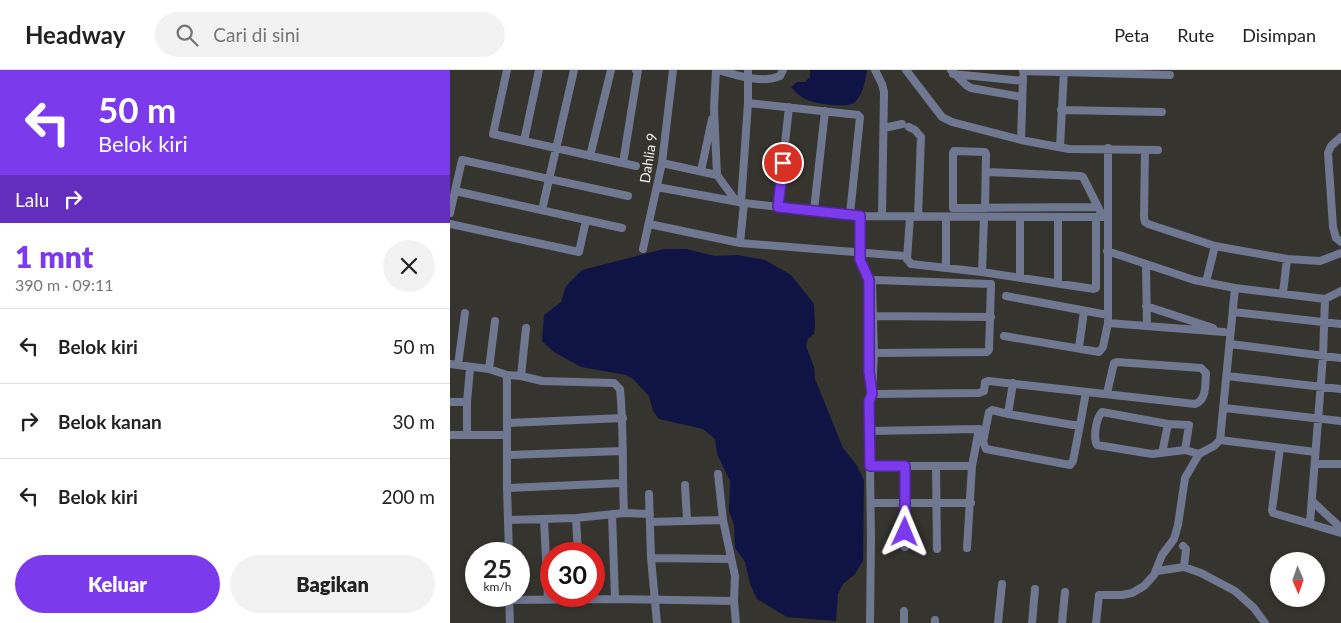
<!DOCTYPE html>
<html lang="id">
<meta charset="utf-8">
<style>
body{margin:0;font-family:Lato,sans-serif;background:#f2f2f2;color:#222;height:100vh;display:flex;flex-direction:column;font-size:19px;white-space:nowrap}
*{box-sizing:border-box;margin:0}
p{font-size:16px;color:#767676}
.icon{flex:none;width:28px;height:28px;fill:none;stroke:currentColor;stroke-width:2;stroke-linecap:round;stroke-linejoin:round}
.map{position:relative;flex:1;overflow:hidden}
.panel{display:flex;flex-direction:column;background:#fff;width:450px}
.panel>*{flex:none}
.guide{background:#7c3aed;color:#fff;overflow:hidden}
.needle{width:32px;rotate:178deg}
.fabs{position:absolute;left:820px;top:482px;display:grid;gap:10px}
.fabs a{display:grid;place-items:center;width:55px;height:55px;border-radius:50%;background:#fff;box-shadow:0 2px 8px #0003;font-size:25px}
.speed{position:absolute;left:15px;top:472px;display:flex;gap:10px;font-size:25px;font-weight:700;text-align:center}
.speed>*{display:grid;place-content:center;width:65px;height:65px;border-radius:50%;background:#fff;box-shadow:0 2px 8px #0003;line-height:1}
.speed small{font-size:12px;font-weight:400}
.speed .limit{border:8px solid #d22;background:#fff;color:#111}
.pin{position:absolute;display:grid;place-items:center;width:42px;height:42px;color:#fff;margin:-21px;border:2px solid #fff;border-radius:50%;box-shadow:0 1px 5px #0007}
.me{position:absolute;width:55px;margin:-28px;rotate:1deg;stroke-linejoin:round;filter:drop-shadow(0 0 4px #0008)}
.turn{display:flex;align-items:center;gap:18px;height:105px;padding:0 15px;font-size:22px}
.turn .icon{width:65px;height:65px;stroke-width:2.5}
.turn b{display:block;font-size:35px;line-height:42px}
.then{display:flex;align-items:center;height:48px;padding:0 15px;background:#0003;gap:10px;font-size:19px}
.round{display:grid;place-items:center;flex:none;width:52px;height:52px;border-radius:26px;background:#f2f2f2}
.overview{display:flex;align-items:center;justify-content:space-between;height:85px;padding:0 15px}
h1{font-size:30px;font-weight:800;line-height:38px;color:#7c3aed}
.cta{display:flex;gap:10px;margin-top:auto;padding:10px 15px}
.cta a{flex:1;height:58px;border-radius:30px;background:#7c3aed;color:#fff;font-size:20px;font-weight:800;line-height:58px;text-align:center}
.cta a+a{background:#f2f2f2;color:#222}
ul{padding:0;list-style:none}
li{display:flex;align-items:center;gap:15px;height:75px;padding:0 15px;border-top:1px solid #e0e0e0}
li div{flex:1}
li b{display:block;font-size:19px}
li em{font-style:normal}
header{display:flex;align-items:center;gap:30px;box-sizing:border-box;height:70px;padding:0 25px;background:#fff;border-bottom:1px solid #e0e0e0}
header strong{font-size:24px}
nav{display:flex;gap:28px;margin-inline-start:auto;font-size:18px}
.search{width:350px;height:45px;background:#f2f2f2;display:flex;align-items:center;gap:12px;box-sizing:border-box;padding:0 18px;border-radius:28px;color:#767676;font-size:19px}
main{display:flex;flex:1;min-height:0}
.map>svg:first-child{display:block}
</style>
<header>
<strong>Headway</strong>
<div class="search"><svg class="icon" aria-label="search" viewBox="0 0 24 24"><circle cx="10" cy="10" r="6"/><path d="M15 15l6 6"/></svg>Cari di sini</div>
<nav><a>Peta</a><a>Rute</a><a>Disimpan</a></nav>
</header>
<main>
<section class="panel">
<div class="guide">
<div class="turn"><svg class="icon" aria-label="left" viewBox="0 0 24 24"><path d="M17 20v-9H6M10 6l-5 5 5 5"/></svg><div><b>50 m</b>Belok kiri</div></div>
<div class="then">Lalu<svg class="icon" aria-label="right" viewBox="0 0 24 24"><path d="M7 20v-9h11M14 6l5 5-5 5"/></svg></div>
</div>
<div class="overview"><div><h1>1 mnt</h1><p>390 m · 09:11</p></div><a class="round"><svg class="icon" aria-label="close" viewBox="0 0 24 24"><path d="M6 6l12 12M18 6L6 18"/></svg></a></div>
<ul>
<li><svg class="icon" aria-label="left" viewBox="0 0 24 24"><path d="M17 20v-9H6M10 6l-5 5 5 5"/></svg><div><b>Belok kiri</b></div><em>50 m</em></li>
<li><svg class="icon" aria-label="right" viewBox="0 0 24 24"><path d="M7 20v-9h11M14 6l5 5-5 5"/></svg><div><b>Belok kanan</b></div><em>30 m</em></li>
<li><svg class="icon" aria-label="left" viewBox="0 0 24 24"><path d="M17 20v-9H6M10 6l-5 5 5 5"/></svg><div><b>Belok kiri</b></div><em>200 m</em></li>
</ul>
<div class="cta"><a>Keluar</a><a>Bagikan</a></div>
</section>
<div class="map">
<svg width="891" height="553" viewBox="0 0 891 553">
<rect width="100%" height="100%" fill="#35342f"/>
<path fill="#0f1444" d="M360,0H417C415,12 413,25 404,33C397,38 369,34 360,31C353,29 346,23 341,17L347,12H355L360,7Z
M214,179H236L265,186L287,185L315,190L341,205L364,234L365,256L364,264L358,269L356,276L364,297L365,309L393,378L407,396L414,410L413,491L405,504L393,514L388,524L386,551L337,547L307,529L300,514L295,492L285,478L284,455L279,441L280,411L267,384L265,369L253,359L209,349L203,341L199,326L183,309L176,305L131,297L104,282L92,271L94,245L111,232L116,216L132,200Z"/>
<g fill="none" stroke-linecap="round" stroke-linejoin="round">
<path stroke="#707791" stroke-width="8" d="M57,0L43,64L186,96
M266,0L264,38L267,105
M268,0C287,5 311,14 330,6L333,0
M425,0L432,14L434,22L432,146
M456,0L492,47L502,52L571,70L619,79L708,80
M501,0L516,15L521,18L572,27
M573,1L720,5
M503,4L573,11
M298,33L408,45L410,47L400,144
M611,40L712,42
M459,57L465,60L471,67L468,147
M434,58L452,54
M891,67L881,76L878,83L883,157L886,168L891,172
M571,70L573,7
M74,71L89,0
M610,77L614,0
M695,80L694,147L695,152L698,154L765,176L837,189L870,191L891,183
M140,86L161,0
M173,93L188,0H186
M212,93L267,105L286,131
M251,101L262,49
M536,102L631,106L633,107L650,141
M207,117L294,133L410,146L658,147
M5,121L172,158
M291,133L298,33V0
M328,137L339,37
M535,138L536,84L535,82L504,81L503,83V138L648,137
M92,140L124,0
M364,140L375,41
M0,143L12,90L178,126
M410,146V190L419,210V217
M0,154L129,182L136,150
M199,154L290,173L455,186L461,194L532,202L644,219L646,218V147
M290,173L294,133
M193,179L212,93L223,0
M657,181L744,210L785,218L875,229
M457,189L460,147
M696,194L697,256
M496,197V147
M532,202L534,147
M570,208V147
M756,212L765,176
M608,213V147
M833,223L837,189
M556,226L658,245
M696,236L763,258
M783,242L891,254
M423,246L541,247
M658,253L774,262
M554,266L649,282L653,277L658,253V78
M780,274L891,288
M629,277L634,241
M0,294L39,299L57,305L71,306L92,311L164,313L170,319C174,360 172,402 174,443
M8,295L15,243
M39,299L45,251
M57,305V418L59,484
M71,306L76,258
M777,306L891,319
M563,313L558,344L623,355H630L636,322
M422,324L529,323L534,321L535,312L538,311L745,334C757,330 755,314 756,303L751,298L667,292L664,293L657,323
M0,332H17
M774,338L891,351
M558,344L542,340L539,342L533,372L536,379L620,395L623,391L630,355
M58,353L173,348
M419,361L529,359L522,396L517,478
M0,365H56
M17,365V332L20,298
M770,370L785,218
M830,378L822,440L823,443L891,463
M735,380L739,355L718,354L652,342C646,348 643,368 647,375L702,384L735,380L749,384
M712,383L718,354
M57,385L172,381
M865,394H891
M420,396H522
M486,396L487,479
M268,404L273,450L285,506L284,531L286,553
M235,415L237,450
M57,418L172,413
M199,424L201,488L207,553
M862,431L891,458
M421,433H521
M162,444L165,529
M126,448L128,484
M94,449L98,530
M59,450L126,448L174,443L200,444
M200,452L273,450
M860,453L873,286L875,229L891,221
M733,476L736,479L734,497
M455,477V396
M201,488L281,489
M707,501L734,497L751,503L785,521L804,538L815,553
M59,528L60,553
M59,530L165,529L284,531
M420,553L421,468L419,331L422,324L424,283L422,212L425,210L541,214L539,280L537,282L424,283
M454,553V541
M485,553V550
M548,553L552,514
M582,553L585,519
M612,553L615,522
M646,553L649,525H672L682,523L694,516L704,505L712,485L724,469L728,455L735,408L749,384L764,376L770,370L865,382"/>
</g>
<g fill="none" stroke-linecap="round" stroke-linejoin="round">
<defs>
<path id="route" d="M333,93L328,137L410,146V190L419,210V302L422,324L419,331L420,396H455V462"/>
</defs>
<use href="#route" stroke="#51269a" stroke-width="12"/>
<use href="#route" stroke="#7c3aed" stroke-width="9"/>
</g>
<g text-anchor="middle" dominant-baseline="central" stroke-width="5" stroke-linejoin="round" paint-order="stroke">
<g font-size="14" fill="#efeeeb" stroke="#35342f">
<text transform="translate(198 88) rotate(-81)">Dahlia 9</text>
</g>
</g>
</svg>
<div class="fabs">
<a><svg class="needle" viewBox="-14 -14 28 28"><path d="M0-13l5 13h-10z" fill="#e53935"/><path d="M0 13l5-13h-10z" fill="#767676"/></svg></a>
</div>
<div class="speed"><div>25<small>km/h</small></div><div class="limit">30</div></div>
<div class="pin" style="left:333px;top:93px;background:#d93025"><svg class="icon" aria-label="arrive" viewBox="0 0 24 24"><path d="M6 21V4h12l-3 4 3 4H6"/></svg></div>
<svg class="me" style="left:455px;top:462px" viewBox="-20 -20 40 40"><path d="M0-17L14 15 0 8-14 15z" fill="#7c3aed" stroke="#fff" stroke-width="4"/></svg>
</div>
</main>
